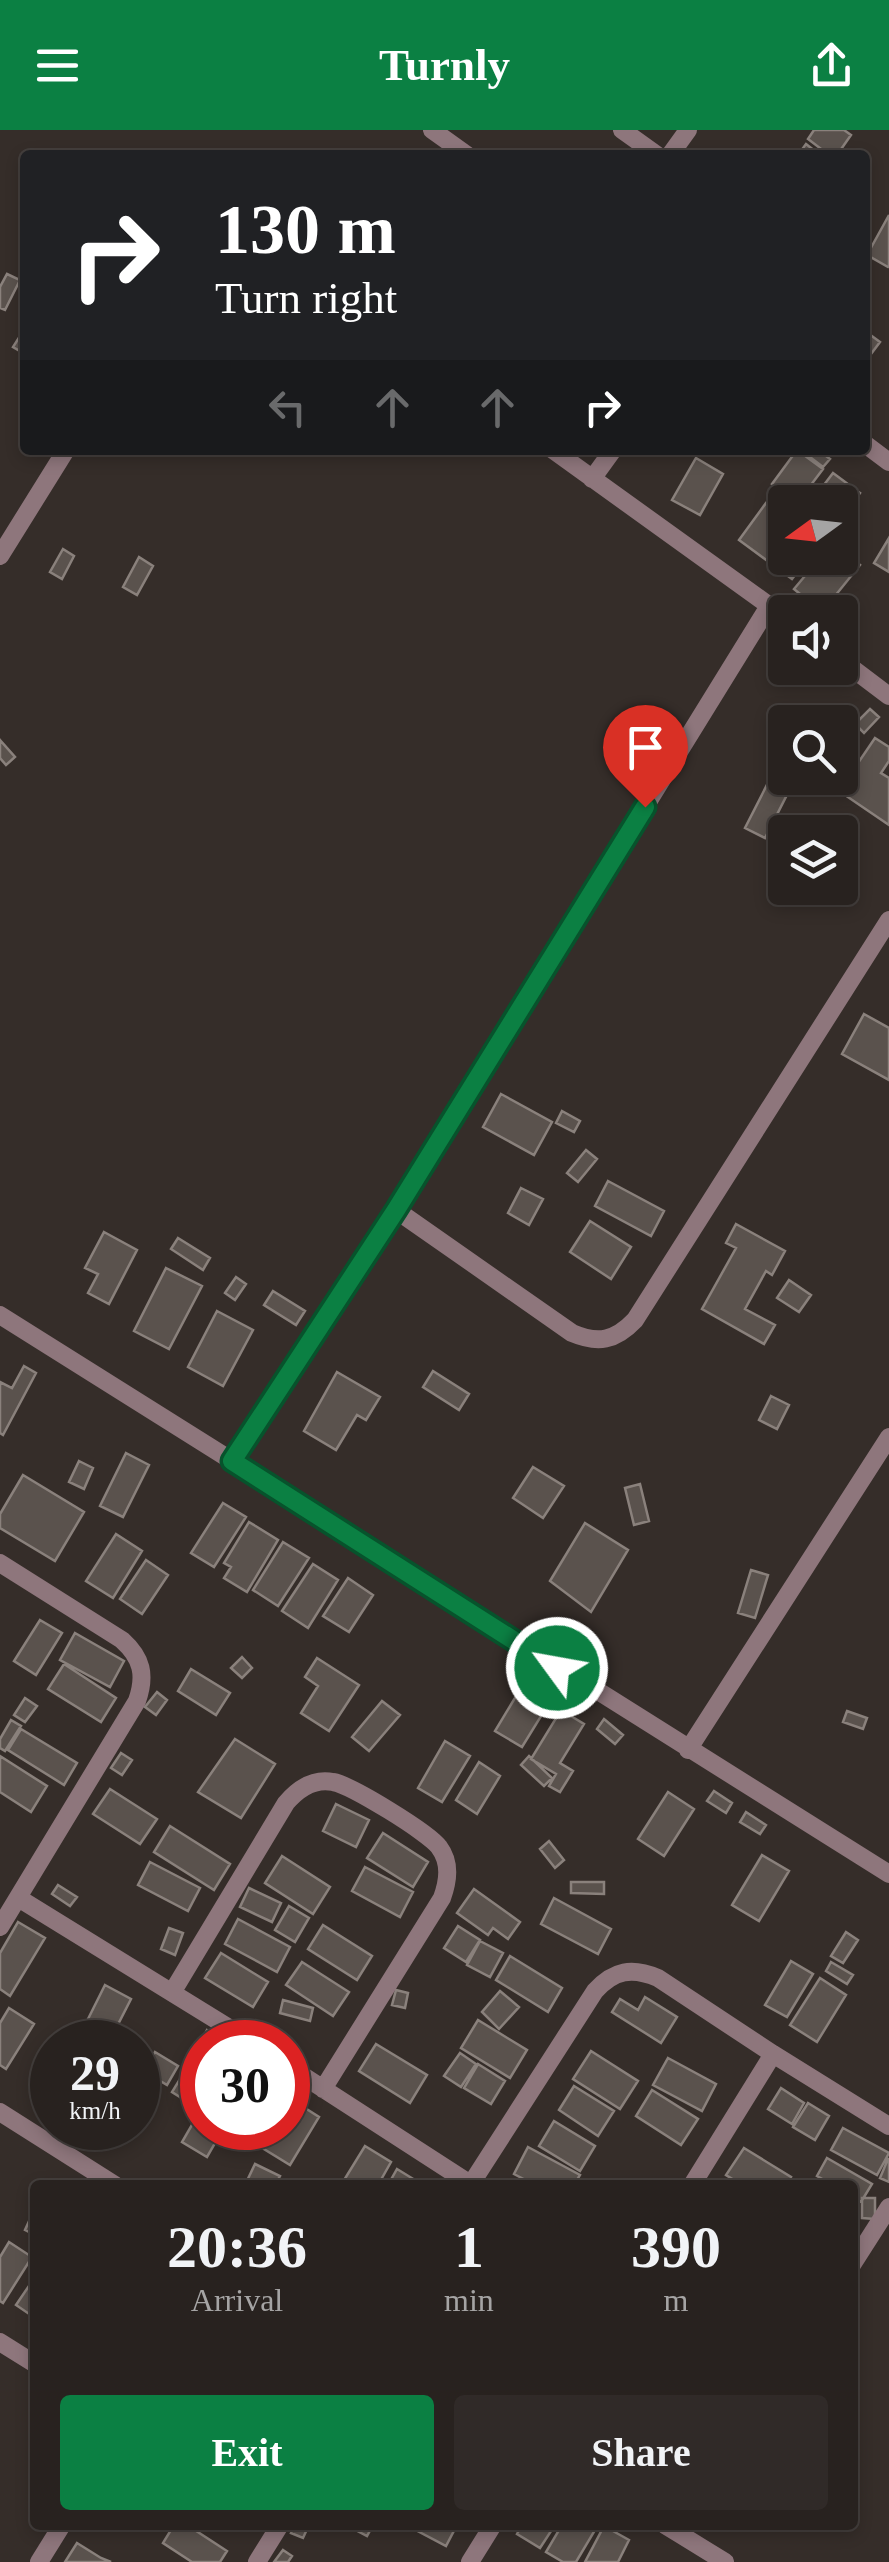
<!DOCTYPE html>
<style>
body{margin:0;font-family:"Times New Roman",serif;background:#302a28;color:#f1f3f6;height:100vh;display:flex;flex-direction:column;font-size:38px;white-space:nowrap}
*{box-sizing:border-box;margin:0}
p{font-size:32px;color:#a5a4a4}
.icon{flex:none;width:55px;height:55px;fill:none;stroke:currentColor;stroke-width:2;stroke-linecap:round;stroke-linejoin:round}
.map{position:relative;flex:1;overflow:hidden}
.side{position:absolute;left:30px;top:2050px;width:828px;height:350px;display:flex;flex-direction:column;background:#28221f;border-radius:10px;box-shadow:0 5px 15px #0003,0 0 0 2px #443f3d}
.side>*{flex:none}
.hud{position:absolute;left:20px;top:20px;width:850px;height:305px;border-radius:10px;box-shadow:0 5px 15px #0003,0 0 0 2px #443f3d;background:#202124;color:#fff;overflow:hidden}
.needle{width:65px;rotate:255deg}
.fabs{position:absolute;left:768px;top:355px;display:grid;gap:20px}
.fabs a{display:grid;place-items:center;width:90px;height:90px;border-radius:10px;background:#28221f;box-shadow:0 5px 15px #0003,0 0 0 2px #443f3d;font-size:50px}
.speed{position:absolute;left:30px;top:1890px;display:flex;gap:20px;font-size:50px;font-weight:700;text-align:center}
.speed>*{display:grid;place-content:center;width:130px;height:130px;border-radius:50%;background:#28221f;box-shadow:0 5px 15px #0003,0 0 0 2px #443f3d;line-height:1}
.speed small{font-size:25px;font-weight:400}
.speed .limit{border:15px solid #d22;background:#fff;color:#111}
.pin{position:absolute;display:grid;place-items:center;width:85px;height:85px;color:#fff;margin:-102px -42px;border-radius:50% 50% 50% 0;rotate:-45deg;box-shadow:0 0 10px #0007}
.pin .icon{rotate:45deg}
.me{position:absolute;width:110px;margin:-55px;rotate:302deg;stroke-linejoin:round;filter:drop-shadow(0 0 8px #0008)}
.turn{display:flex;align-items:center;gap:35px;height:210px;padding:0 30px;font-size:45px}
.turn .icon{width:130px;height:130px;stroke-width:2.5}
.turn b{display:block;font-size:70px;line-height:85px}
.lanes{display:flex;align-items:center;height:95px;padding:0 30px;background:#0003;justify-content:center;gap:50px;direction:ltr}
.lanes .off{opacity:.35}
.eta{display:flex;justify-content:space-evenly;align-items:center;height:170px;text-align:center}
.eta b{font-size:60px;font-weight:800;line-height:70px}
.action{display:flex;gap:20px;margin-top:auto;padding:20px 30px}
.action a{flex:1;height:115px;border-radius:10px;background:#0b8043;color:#fff;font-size:40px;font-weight:800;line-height:115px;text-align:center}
.action a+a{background:#302a28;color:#f1f3f6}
header{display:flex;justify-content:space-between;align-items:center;height:130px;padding:0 30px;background:#0b8043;color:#fff;font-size:45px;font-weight:800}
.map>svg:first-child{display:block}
</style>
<header><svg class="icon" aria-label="menu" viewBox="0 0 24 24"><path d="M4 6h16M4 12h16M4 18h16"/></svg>Turnly<svg class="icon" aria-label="share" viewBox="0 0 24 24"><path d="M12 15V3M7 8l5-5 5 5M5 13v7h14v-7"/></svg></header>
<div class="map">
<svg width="889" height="2432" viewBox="0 0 889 2432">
<rect width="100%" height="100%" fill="#352d29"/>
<path fill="#5a524d" stroke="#8a817c" stroke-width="2.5" d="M814,0H844L851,5L837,25H829L808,9Z
M806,14L820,25H798Z
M889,85V136L888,137L867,125Z
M7,144L20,150L5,180L0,178V157Z
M25,198V224L13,217Z
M865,201L880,212L865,232Z
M797,320L823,339L798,372L772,354Z
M808,320H818L830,329L823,337L806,324Z
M696,328L723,344L700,385L672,370Z
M833,343L860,363L840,390V372H811Z
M766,373L785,387V428H808L792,449L739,410Z
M889,408V442L874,433Z
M63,419L74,426L62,449L50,442Z
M840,419L860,435L822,482L794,459L820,428H840Z
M139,427L153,436L137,465L123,457Z
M870,579L879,587L864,603L855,594Z
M875,608L889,617V631L881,643L889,648V695L839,661Z
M0,610L15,627L6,635L0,628Z
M774,641L794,651L765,708L745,698Z
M864,884L889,898V950L842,924Z
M501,964L552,992L534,1025L483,997Z
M562,981L580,991L574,1002L556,993Z
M586,1020L597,1029L578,1052L567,1043Z
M608,1051L664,1081L651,1106L595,1076Z
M521,1058L543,1069L529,1095L508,1083Z
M590,1091L631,1117L611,1149L570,1122Z
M736,1094L785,1121L772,1145L766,1141L745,1179L775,1195L764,1214L702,1179L736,1118L726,1113Z
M104,1102L137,1120L109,1174L88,1163L98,1144L85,1138Z
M178,1108L210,1128L203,1140L171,1119Z
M166,1138L202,1156L169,1219L134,1201Z
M236,1147L246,1154L235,1170L225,1163Z
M789,1150L811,1165L799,1182L777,1168Z
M273,1161L305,1181L296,1195L264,1175Z
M217,1181L253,1200L223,1256L188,1237Z
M24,1236L36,1243L3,1305L0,1303V1252L12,1258Z
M433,1241L469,1264L459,1280L423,1257Z
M337,1242L380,1267L366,1290L357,1285L336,1320L304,1301Z
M771,1266L789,1275L777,1299L759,1290Z
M126,1323L149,1335L123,1387L100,1376Z
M79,1331L93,1338L84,1359L69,1352Z
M533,1337L564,1356L543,1388L513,1368Z
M23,1345L84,1382L55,1431L0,1398V1384Z
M640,1354L649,1391L634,1395L625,1358Z
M223,1373L246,1387L214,1437L191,1423Z
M249,1392L278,1410L247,1462L224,1448L231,1437L224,1433Z
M585,1393L628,1420L591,1482L550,1451Z
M116,1404L142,1421L113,1468L86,1451Z
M283,1412L309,1428L278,1476L253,1460Z
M146,1430L168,1445L142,1484L120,1469Z
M313,1434L338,1450L308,1498L282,1481Z
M751,1440L768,1445L755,1488L738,1483Z
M348,1448L373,1465L349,1502L323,1486Z
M40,1490L62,1503L36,1545L14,1531Z
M75,1503L124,1531L110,1557L60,1530Z
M242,1527L252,1538L242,1548L231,1538Z
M317,1528L359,1555L329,1601L301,1583L318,1556L305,1547Z
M64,1534L116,1568L101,1592L48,1559Z
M191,1539L230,1563L216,1585L178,1561Z
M524,1553L551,1570L522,1617L495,1601Z
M157,1562L167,1570L156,1585L145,1577Z
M25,1568L37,1576L25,1592L14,1585Z
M382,1571L400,1585L369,1621L352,1607Z
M561,1580L584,1594L560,1633L573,1641L560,1662L549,1656L556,1644L531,1629Z
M847,1581L867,1588L863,1599L843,1592Z
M604,1589L623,1605L615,1614L597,1599Z
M11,1590L21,1596L5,1621L0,1618V1609Z
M21,1599L77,1633L64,1655L8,1620Z
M235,1609L275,1634L241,1688L198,1662Z
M445,1611L470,1626L442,1672L418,1658Z
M121,1623L132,1630L122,1645L111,1638Z
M0,1626L47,1656L31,1682L0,1662Z
M529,1626L552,1648L544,1656L521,1635Z
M479,1632L500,1646L477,1684L456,1670Z
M110,1659L157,1689L140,1714L93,1684Z
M714,1661L732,1673L726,1683L707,1671Z
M668,1662L694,1679L664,1726L638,1709Z
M336,1674L369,1690L356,1717L323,1701Z
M746,1682L766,1695L760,1704L740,1692Z
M170,1696L230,1734L214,1760L154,1722Z
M383,1703L428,1732L413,1757L367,1728Z
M549,1711L564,1730L555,1738L540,1719Z
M762,1725L789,1741L759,1791L732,1775Z
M282,1726L330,1757L313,1784L265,1753Z
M150,1732L200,1758L188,1781L138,1755Z
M365,1737L413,1762L400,1787L352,1761Z
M571,1752H604V1764L571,1763Z
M58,1755L77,1767L70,1776L52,1764Z
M249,1758L281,1773L272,1792L240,1777Z
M474,1759L520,1792L508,1809L493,1798L488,1805L457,1783Z
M554,1768L611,1799L598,1824L541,1794Z
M289,1776L309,1788L295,1812L275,1800Z
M238,1789L290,1817L277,1842L225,1814Z
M18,1792L45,1808L10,1866L0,1859V1823Z
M323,1795L372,1826L357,1850L308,1819Z
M458,1796L480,1810L466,1832L444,1818Z
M169,1798L183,1803L175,1825L161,1819Z
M846,1802L858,1810L843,1833L831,1826Z
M480,1811L503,1823L490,1847L467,1835Z
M221,1823L268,1852L253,1877L205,1848Z
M510,1826L562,1858L548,1882L496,1850Z
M791,1831L813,1844L787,1887L765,1875Z
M302,1832L349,1862L333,1886L286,1855Z
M831,1832L853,1845L847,1854L826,1841Z
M820,1848L846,1865L817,1912L790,1895Z
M105,1855L131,1869L109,1912L82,1901Z
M396,1860L408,1863L405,1878L392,1875Z
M500,1861L519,1877L499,1899L482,1882Z
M645,1867L677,1887L661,1913L612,1882L620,1869L638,1880Z
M283,1870L313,1878L310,1891L280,1883Z
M9,1878L34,1894L6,1939L0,1935V1893Z
M478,1890L527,1920L510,1948L461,1918Z
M207,1900L228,1912L202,1910Z
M202,1913V1966L196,1977L172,1962Z
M376,1914L427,1945L410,1973L359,1941Z
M591,1921L638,1951L620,1979L573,1949Z
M155,1922L178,1936L167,1955L144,1941Z
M460,1923L476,1934L461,1957L444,1946Z
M668,1928L716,1954L702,1981L653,1955Z
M478,1934L505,1951L491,1974L464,1958Z
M574,1956L614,1981L598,2006L559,1980Z
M781,1958L804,1973L792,1994L768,1979Z
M652,1960L698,1989L681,2015L636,1986Z
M294,1971L319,1987L290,2035L264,2019L277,1998H288V1981Z
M808,1973L829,1986L815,2010L793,1997Z
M554,1991L595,2016L580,2041L539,2016Z
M193,1993L218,2008L207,2027L182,2012Z
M248,1998H270L257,2015L243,2005Z
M843,1998L889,2023L877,2045L831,2020Z
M365,2016L391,2032L378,2055H341Z
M528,2017L580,2045L574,2055H535L514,2044Z
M744,2018L791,2047L786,2055H742L726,2045Z
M827,2028L872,2054L861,2072L852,2067V2055H833L817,2046Z
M888,2029H889V2052L880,2048Z
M255,2034L280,2046L275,2055H245Z
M397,2039L423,2055H388Z
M862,2068H875V2089L862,2088Z
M35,2078V2105L25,2100Z
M9,2112L32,2127L3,2173L0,2171V2127Z
M35,2147V2188L16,2175Z
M174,2395H187L227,2421L220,2432H192L163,2413Z
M295,2395H309L303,2408L291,2403Z
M346,2395H373L367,2406Z
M406,2395H457L446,2416Z
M522,2395H555L540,2418L517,2404Z
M562,2395H598L576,2432H563L546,2422Z
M604,2396L629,2410L618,2432H585Z
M77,2413L101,2428L111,2432H65Z
M283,2420L292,2426L288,2432H274Z"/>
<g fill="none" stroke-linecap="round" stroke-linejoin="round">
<path stroke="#8e767c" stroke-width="18" d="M432,0L467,25
M622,0L657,25
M670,25L688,0
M865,314L889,332
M553,320L785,487
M592,349L613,320
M0,426L66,320
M840,529L889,566
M396,1080L572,1203C598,1214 615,1211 635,1190L889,790
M0,1185L889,1744
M232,1331L396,1080L769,476
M0,1433L122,1510C142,1528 146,1545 137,1571L0,1797
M688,1620L889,1307
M20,1769L252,1912
M173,1861L286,1673C298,1659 313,1648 333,1652C351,1655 429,1703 439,1717C451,1733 448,1751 442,1768L323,1959
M288,1936L472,2055
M0,1982L115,2055
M471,2054L595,1861C614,1840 632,1837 658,1848L773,1924L889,1996
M692,2055L773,1924
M852,2135L889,2077
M0,2212L35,2234
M665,2395L725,2432
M39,2432L62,2395
M257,2432L280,2395
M470,2432L493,2395"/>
</g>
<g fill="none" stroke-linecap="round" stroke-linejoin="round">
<defs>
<path id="route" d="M557,1538L232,1331L396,1080L645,677"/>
</defs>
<use href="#route" stroke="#07532c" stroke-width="25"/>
<use href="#route" stroke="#0b8043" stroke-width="18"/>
</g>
</svg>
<div class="fabs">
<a><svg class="needle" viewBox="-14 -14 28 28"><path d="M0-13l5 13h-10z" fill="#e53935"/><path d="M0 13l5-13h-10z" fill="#a5a4a4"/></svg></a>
<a><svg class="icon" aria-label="sound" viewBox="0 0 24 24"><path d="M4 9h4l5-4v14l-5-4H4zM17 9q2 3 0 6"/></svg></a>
<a><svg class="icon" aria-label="search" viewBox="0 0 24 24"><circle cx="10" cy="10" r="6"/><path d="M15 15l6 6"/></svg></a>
<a><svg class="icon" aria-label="layers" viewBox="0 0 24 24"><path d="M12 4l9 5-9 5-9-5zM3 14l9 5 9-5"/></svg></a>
</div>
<div class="speed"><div>29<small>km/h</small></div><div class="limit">30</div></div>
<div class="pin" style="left:645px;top:677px;background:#d93025"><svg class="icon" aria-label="arrive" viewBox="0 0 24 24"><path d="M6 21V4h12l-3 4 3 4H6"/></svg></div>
<svg class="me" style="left:557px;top:1538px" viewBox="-20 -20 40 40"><circle r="17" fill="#0b8043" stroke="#fff" stroke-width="3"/><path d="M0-11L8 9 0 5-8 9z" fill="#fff"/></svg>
<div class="hud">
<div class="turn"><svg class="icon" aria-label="right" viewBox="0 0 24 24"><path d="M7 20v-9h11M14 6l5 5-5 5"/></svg><div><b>130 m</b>Turn right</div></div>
<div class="lanes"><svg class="icon off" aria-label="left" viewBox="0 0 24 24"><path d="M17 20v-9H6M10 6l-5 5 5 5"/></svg><svg class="icon off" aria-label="ahead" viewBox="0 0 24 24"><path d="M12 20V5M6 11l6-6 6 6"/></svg><svg class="icon off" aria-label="ahead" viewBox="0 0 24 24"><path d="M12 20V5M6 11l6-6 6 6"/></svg><svg class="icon" aria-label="right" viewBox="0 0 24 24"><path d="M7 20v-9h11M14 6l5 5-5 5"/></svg></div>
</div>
<section class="side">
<div class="eta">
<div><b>20:36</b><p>Arrival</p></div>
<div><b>1</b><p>min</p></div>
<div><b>390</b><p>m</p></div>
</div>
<div class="action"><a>Exit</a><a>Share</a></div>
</section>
</div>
